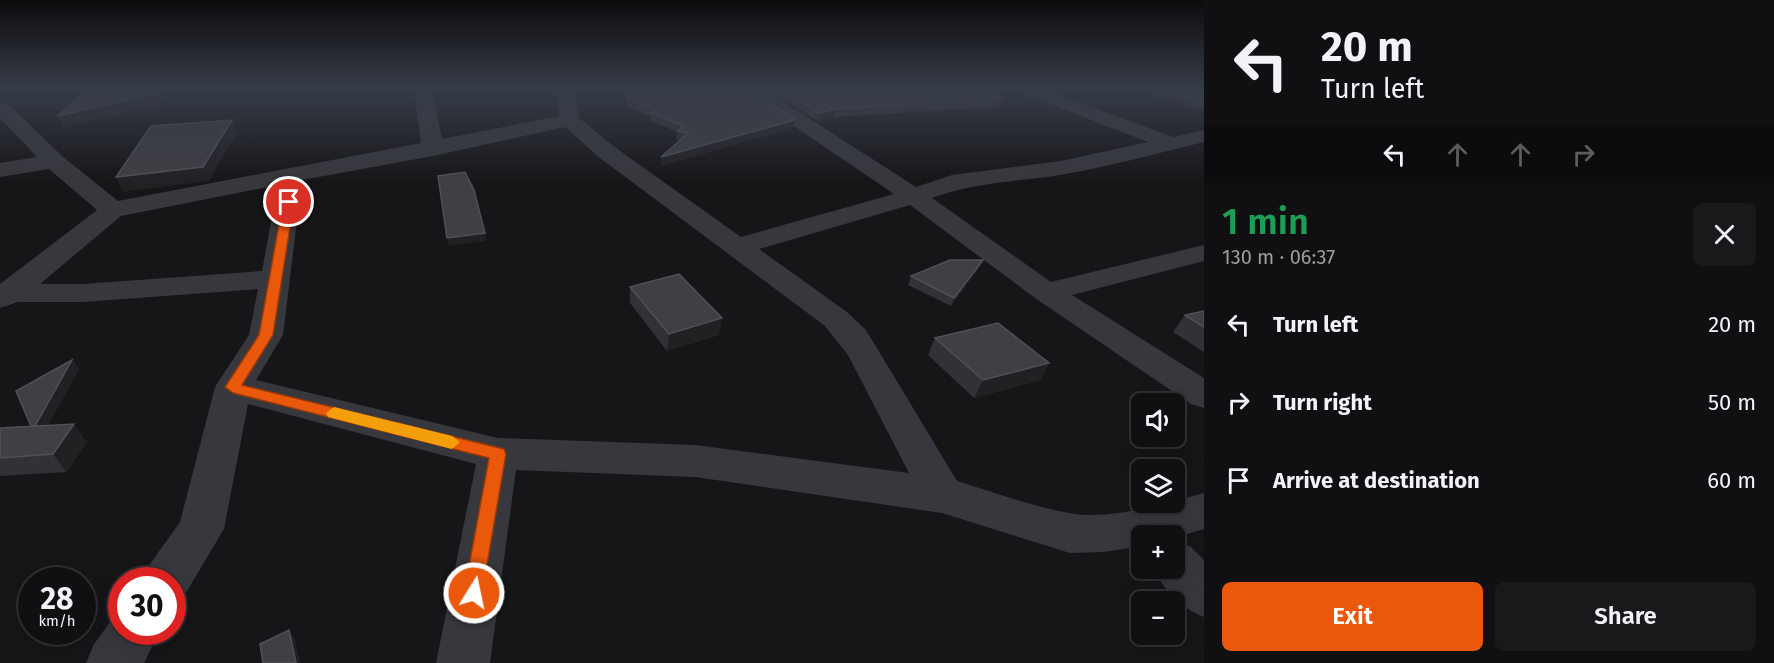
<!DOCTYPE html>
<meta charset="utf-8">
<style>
body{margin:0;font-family:"Fira Sans",sans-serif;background:#19191b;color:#f1f3f6;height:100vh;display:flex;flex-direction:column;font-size:22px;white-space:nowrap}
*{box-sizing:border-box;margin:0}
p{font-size:20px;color:#9c9d9f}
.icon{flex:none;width:33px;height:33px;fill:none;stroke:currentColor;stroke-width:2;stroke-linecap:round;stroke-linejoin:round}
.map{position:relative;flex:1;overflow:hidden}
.panel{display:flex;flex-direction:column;background:#101012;width:570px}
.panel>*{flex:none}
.hud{background:#101012;color:#f1f3f6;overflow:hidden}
.buttons{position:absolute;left:1131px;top:393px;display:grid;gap:12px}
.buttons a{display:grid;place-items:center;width:54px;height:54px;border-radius:9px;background:#101012;box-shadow:0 6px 24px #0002,0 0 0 2px #303032;font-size:30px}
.speed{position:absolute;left:18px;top:567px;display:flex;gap:12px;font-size:30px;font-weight:700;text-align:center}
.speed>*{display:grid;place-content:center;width:78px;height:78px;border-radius:50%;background:#101012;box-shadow:0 6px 24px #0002,0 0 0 2px #303032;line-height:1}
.speed small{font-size:15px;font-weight:400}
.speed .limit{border:9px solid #d22;background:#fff;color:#111}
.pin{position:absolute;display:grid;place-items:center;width:51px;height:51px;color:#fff;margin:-26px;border:3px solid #fff;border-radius:50%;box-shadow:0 2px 6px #0007}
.me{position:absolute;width:66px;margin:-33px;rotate:10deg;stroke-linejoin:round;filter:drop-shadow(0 0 4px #0008)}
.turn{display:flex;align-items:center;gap:21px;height:126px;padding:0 18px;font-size:27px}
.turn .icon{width:78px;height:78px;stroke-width:2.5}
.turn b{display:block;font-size:42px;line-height:51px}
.lanes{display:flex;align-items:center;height:57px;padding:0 18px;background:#0003;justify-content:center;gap:30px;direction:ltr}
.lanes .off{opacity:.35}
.round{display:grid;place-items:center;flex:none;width:63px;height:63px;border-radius:9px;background:#19191b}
.head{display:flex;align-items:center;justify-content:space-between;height:102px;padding:0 18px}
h1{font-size:36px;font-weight:600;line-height:45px;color:#1e9e55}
.action{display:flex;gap:12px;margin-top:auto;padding:12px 18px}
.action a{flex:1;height:69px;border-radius:9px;background:#ea580c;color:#fff;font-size:24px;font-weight:600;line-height:69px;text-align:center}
.action a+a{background:#19191b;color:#f1f3f6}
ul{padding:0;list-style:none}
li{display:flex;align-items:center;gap:18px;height:78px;padding:0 18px}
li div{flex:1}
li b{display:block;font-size:22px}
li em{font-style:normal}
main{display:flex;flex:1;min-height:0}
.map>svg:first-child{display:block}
</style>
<main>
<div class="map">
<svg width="1204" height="663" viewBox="0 0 1204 663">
<rect width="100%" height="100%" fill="#161618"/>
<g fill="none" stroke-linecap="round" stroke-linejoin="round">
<path fill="#37383d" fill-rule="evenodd" d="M414,90H432L442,139L559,116L556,90H574L579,118L616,148L741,237L894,194L747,94L744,90H765L916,187L952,175L1061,161L1148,142L1024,94L1021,90H1046L1173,137L1204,130V142C1157,153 1108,167 1060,175C1017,182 973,182 932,198L1051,282L1204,245V261L1072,295L1204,378V408L1191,404L1035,298L910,205L759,249L847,312L866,330L957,481C993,492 1031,506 1069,513C1110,521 1166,503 1204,493V529L1174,538V536H1142V546L1104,552L1070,553L942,513L695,477L516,470L490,663H436L476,464L248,404L224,529L184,596L172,600V580H143L150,564L180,522L215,387L249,335L258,289L83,302H18L0,308V284L97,210L49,169L0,177V163L37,157L0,118V101L7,103L62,156L118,201L421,143ZM565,127L600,158L825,326L848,355L909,473L695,445L498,438L256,380L283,335L302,180L433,156ZM278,185L262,271L83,284H40L121,216Z
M1174,541L1191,547L1204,560V617C1183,609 1163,590 1153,568H1174Z
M122,612V632H159L144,663H86L94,644L116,614Z"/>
</g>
<path fill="#323236" d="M768,90H984L1002,99L999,107L834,117L818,121Z
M1140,90H1204V110L1196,109Z
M626,99L795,120L793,128L661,166V157L680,140L676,139L677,132L650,121V116L626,106Z
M983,260L979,268L951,306L908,285L911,276Z
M630,287L719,335L667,351L630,303Z
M1204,311V352L1173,332L1185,315Z
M935,338L1049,363L1040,380L974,398L928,355Z
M72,360L79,369L48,425L87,442L66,472L0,476V428L31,426Z"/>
<path fill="#212124" d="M156,90H168L158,106L64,128L58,116Z
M835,109L834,117L818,121L819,113Z
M232,120L237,133L209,181L123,192L116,177Z
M795,120L793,128L661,166V157Z
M485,233L486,241L448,246L447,238Z
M983,260L979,268L951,306L954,298Z
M722,318L719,335L667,351L669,334Z
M72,360L79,369L40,440L33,430Z
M1049,363L1040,380L974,398L983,380Z
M74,424L87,442L66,472L53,454Z
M289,630L295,639L300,663H296Z"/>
<path fill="#3f3f44" stroke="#4f5156" stroke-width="1.5" d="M86,90H156L153,94L58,116Z
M628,90H749L795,120L661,157L688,133L677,131L683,126L650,113L658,111L626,99Z
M781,90H984L1002,99L835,109L819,113Z
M1162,90H1204V103L1199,102Z
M232,120L203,167L116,177L151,126Z
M465,172L474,190L485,233L447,238L438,176Z
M950,260H983L954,298L911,276Z
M679,274L722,318L669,334L630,287Z
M1204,311V327L1185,315Z
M998,323L1049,363L983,380L935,338Z
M72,360L35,426H31L16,391Z
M74,424L53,454L0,458V428Z
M289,630L296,663H263L260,644Z"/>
<linearGradient id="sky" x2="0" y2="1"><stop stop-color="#0c0c0d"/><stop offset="0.49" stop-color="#363c48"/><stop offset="1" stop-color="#363c48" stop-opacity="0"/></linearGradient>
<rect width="1204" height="182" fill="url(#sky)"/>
<path fill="#ea580c" stroke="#983908" stroke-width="1.5" d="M289,199L294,202L273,335L242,385L504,449L506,454L481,600L474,603L467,600L464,593L489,458L233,393L225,387L259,335L283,202Z"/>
<path fill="#f59e0b" d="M334,407L452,436L460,442L452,449L328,417L326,413Z"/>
</svg>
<div class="buttons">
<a><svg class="icon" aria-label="sound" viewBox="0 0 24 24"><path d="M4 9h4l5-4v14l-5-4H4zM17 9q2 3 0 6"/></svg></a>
<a><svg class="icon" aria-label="layers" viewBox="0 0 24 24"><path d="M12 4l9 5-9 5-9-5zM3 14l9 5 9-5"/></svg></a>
<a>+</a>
<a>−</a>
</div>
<div class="speed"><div>28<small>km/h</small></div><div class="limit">30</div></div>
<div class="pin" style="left:289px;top:202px;background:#d93025"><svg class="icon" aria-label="arrive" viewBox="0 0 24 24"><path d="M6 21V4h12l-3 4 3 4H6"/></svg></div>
<svg class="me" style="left:474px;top:593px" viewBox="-20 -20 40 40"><circle r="17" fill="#ea580c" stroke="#fff" stroke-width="3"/><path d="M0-11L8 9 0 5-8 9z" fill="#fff"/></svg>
</div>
<section class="panel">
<div class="hud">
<div class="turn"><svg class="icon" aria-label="left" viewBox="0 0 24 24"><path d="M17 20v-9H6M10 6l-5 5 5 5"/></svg><div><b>20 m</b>Turn left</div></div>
<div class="lanes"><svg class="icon" aria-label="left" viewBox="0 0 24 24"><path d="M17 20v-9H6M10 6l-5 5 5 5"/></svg><svg class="icon off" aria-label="ahead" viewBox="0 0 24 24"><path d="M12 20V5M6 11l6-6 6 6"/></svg><svg class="icon off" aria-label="ahead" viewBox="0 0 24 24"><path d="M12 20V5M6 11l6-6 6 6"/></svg><svg class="icon off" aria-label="right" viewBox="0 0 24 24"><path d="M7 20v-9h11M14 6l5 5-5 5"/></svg></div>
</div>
<div class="head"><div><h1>1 min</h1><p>130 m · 06:37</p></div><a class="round"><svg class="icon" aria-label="close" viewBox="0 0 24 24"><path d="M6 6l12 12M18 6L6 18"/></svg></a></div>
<ul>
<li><svg class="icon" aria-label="left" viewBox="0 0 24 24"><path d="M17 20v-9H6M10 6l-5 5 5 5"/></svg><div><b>Turn left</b></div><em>20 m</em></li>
<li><svg class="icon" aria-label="right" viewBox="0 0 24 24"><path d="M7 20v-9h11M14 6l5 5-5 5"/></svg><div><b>Turn right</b></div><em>50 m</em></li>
<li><svg class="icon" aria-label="arrive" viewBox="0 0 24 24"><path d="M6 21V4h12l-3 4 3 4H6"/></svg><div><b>Arrive at destination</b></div><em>60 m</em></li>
</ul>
<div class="action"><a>Exit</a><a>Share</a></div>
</section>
</main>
